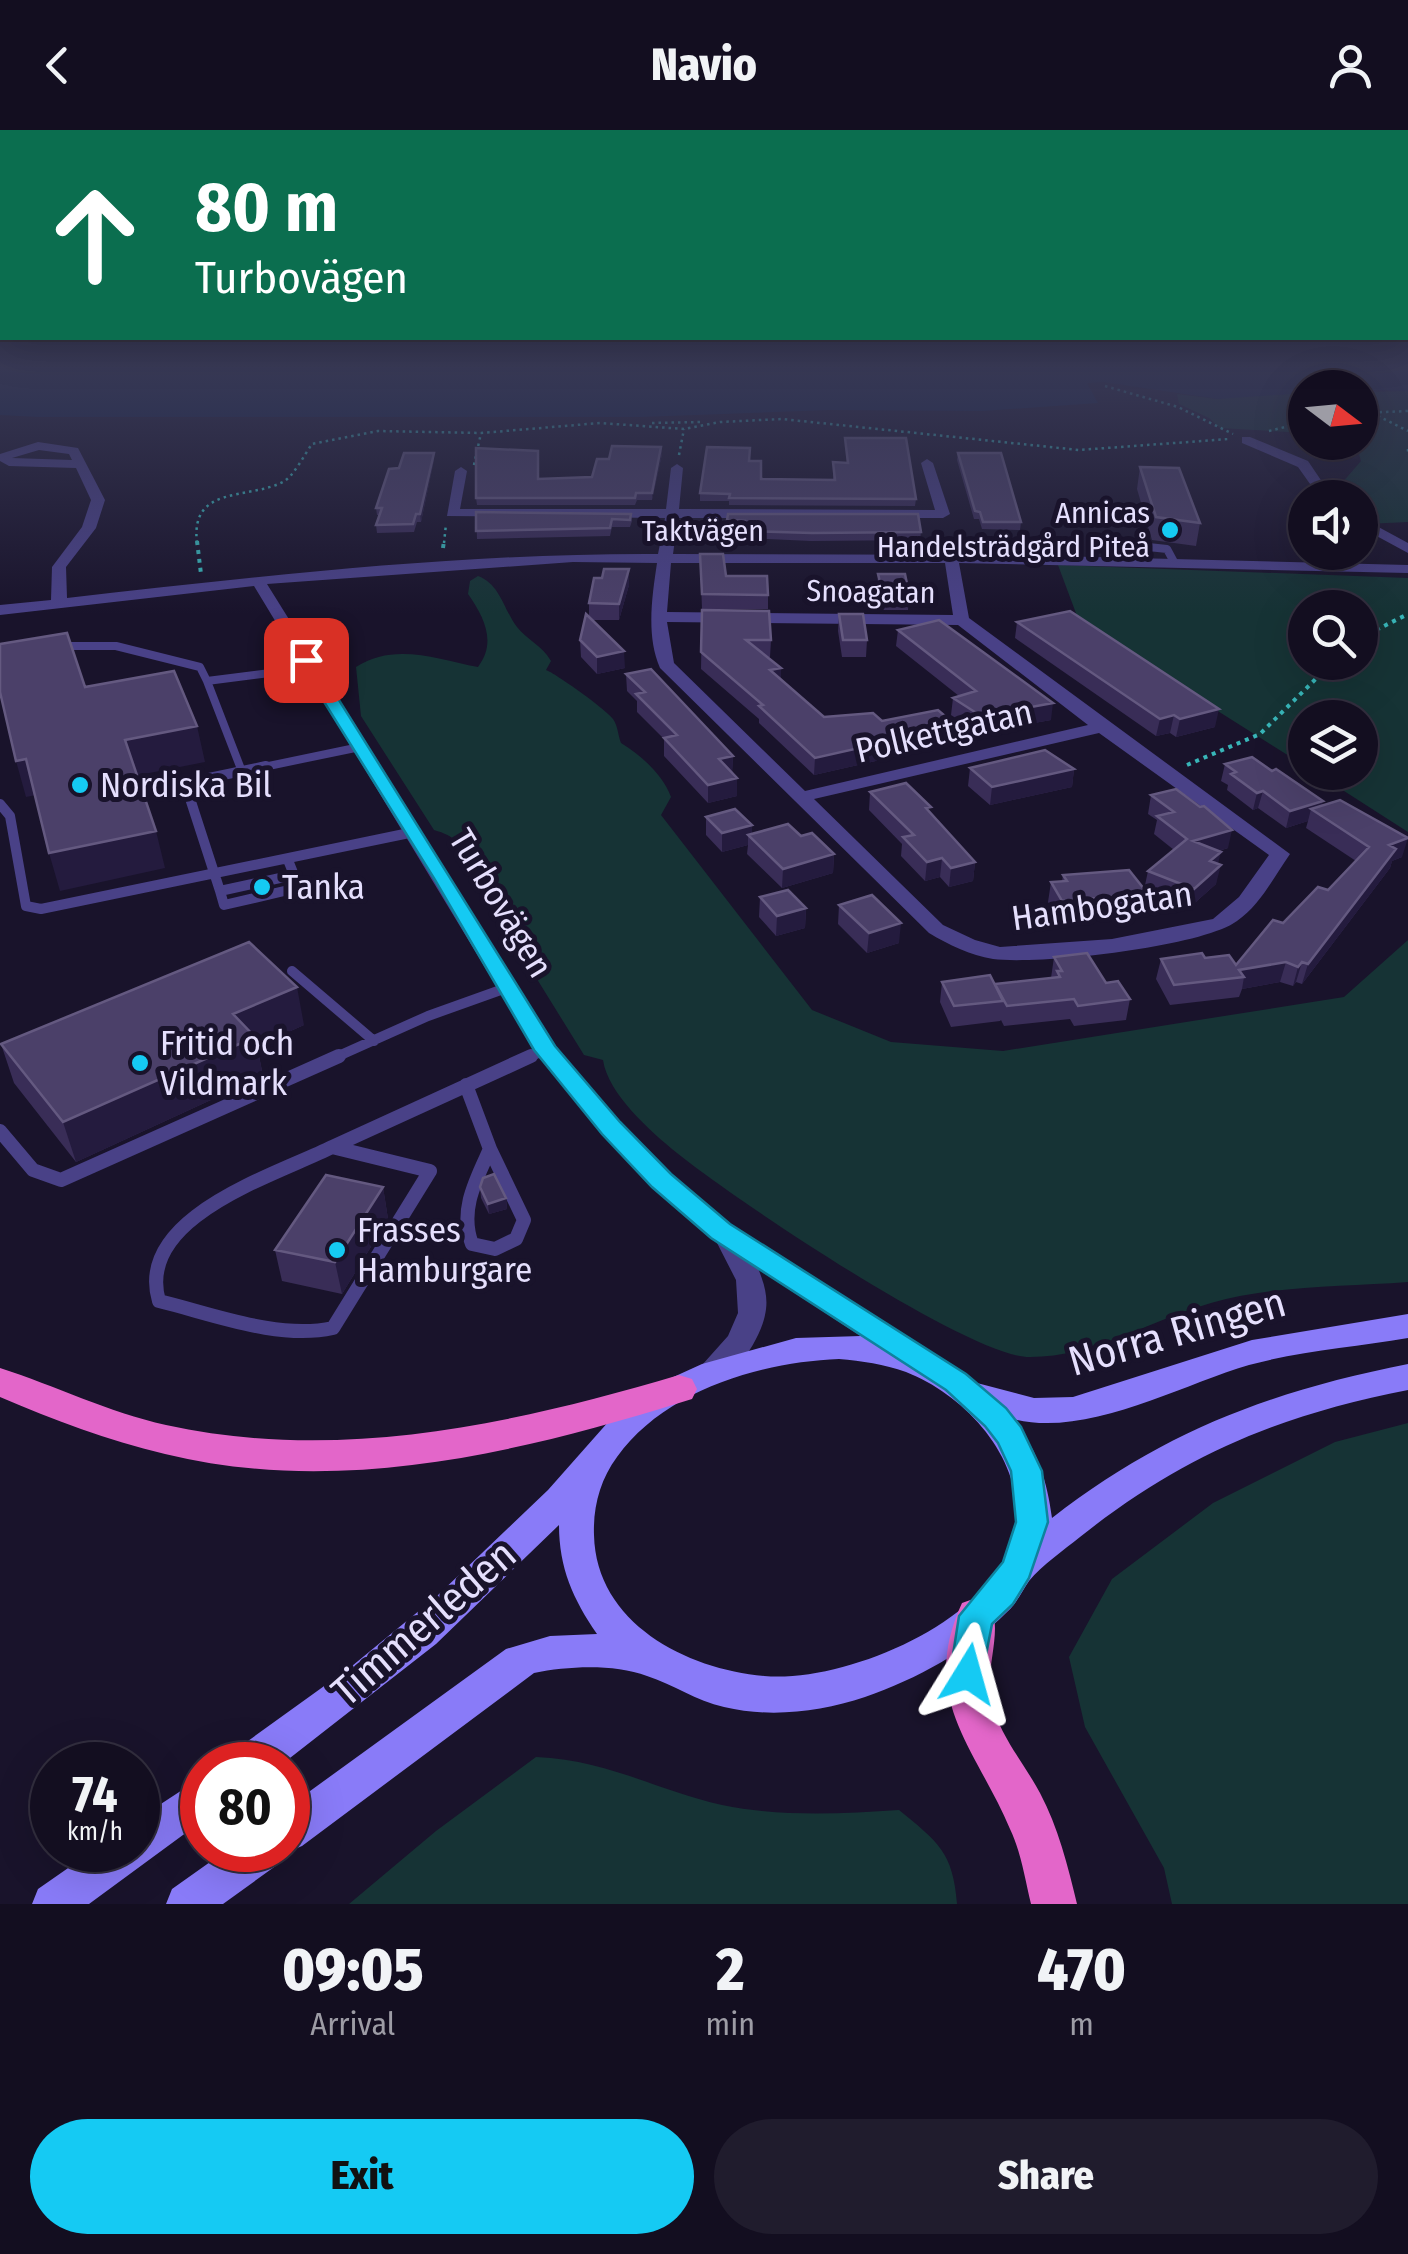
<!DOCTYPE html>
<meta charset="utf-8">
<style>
body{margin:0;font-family:"Fira Sans Condensed",sans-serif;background:#201c2d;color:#f1f3f6;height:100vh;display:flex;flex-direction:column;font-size:38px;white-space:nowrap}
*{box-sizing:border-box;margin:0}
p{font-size:32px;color:#9d9ca5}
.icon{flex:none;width:55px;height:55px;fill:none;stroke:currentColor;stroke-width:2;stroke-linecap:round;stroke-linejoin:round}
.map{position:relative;height:1774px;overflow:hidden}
.sheet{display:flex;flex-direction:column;background:#130e20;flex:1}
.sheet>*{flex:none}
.guide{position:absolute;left:0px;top:0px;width:1410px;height:210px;box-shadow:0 10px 40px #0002,0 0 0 2px #322e3e;background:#0b6e4f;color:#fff;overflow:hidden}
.needle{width:65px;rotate:106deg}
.controls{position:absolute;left:1288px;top:240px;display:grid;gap:20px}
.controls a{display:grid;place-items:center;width:90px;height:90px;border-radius:50%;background:#130e20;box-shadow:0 10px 40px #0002,0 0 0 2px #322e3e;font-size:50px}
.speed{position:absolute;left:30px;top:1612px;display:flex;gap:20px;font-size:50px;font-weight:700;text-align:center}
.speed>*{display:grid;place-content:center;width:130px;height:130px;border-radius:50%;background:#130e20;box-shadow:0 10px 40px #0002,0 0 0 2px #322e3e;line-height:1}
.speed small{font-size:25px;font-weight:400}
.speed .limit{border:15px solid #d22;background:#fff;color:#111}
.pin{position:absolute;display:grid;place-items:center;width:85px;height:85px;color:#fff;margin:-42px;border-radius:20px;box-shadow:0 5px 15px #0006}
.me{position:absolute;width:110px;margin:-55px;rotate:8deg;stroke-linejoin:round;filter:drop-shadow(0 0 8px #0008)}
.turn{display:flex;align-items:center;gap:35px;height:210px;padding:0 30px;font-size:45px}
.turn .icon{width:130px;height:130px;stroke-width:2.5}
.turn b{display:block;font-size:70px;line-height:85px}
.eta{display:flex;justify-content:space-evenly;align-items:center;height:170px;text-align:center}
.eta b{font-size:60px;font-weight:800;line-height:70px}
.action{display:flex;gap:20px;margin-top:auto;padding:20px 30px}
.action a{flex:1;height:115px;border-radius:60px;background:#15caf3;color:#111;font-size:40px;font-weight:800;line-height:115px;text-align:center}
.action a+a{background:#201c2d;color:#f1f3f6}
header{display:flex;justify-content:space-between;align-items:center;height:130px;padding:0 30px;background:#130e20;font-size:45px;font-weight:800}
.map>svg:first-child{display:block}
</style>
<header><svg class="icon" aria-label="back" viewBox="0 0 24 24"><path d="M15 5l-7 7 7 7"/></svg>Navio<svg class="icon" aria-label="person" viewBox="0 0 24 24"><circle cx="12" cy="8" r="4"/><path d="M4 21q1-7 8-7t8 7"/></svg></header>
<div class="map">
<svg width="1408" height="1774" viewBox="0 0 1408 1774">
<rect width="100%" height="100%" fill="#19132b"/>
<path fill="#163335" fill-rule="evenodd" d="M1408,261V392L1365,394L1360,391V368H1329L1361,331L1359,324L1339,313L1360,312V262Z
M1265,263H1305V303L1220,298L1209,288L1179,274L1177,264L1218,269Z
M1058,435L1408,448V702L1316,643L1360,642V588H1305V636L1080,494ZM1305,478H1360V532H1305Z
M478,446C500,454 503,478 517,497C527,510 542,515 551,531L546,540C555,543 607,580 613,589C618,596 618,606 621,613C641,625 663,645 671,667L661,685L812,880L891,912L1003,921L1344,867L1408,810V1152C1343,1157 1274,1155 1211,1173C1151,1190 1094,1227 1030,1227C970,1228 731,1067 677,1023C650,1001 608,964 603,930L584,925L467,736C463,714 455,706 434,700L361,586L356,537C394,512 437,529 478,537C497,512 484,487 468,464L470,451Z
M1408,1293V1774H1172L1164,1738L1085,1597L1069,1527L1112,1449L1213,1373L1335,1312Z
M536,1627C608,1630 655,1660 722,1675C779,1687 841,1684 899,1680C938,1712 953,1722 957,1774H349L436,1701Z"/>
<path fill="#0e1f49" d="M0,236H1408V261L1305,258V263L1218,269L1103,252L1087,253L1098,273L983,281L829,280L641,287H38L0,285Z"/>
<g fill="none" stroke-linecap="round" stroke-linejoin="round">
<path stroke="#38b5b8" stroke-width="2.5" stroke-dasharray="2.5 4" stroke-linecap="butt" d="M1105,256L1178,277L1233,304
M1360,283L1408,281
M1372,283L1408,301
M652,293L701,292
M1269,301L1305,292
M1408,319V324
M679,325L684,299
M474,335L481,303
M197,413C190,355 247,370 283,352C294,346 304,325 312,314L378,301L481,303L600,293L684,299L720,292L782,289L1079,320L1229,309
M444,413L446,394"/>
<path stroke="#38b5b8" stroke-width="4" stroke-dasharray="4 5" stroke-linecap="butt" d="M197,411L201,444
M443,418L444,411
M1360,508L1408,484
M1187,635L1260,604L1333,532"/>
<path stroke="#494187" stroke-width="8" d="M1139,416L1167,419L1174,432
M58,516H116L200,537L207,551L310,538
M207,551L241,639
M254,639L360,617"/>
<path stroke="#494187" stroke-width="10" d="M266,636L185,653L220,761L294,745L288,730
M0,674L10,686L26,776L41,779L414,702
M220,761L224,775L297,758L294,745
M292,841L374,911
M334,928L428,886L509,857
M525,928L546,920"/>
<path stroke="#494187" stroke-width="14" d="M466,955L490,1019
M0,1001L33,1040L61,1050L339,926
M332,1017L430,1041L333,1198C278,1210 213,1184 159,1171C134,1087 276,1045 332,1017Z
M332,1017L531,926
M490,1019L524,1090L516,1109L495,1119L472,1114C459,1080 476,1050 490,1019Z"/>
<path fill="#494187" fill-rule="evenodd" d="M1242,307H1250L1308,331L1333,368H1320L1298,337L1242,313Z
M38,312L78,318L105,370L96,398L66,437L67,468C263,446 460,423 658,424L665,388L447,386L455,341L461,337L467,341L460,379H666L671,338L677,334L683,338L679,379L935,380L921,333L927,329L933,333L950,384L943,388H678L673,424L1015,425L1408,435V443L959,433L969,488L1290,724C1274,747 1260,775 1237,791C1202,817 1039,835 993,829C970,825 949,815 929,803L660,538C646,506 652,467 657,433L573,432L267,454L555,916L620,992L670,1045L730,1094L933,1225L937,1233L933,1241L923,1244L913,1241L758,1138C764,1153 769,1168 765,1185C760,1211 728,1262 698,1252L694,1244L728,1206L738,1183L736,1150L716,1111L652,1057L538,925L254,456L0,485V475L51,470L52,437L82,397L91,370L76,338L9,336L0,331V324ZM39,320L69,324L72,330L12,328ZM671,433H945L953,485L667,482ZM667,492L958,495L1088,595L805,661L674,533ZM1099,603L1269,725L1239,767L1213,789L1112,809L1000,817L975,810L943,795L814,669Z
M1360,387L1408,413V423L1360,397Z"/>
<path fill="#897bf8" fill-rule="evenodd" d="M1408,1184V1208C1356,1217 1300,1221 1249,1235C1178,1256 1086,1308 1013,1289C1037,1319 1047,1350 1052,1388C1162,1302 1271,1261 1408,1234V1260C1280,1285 1183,1325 1080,1407C1064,1420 1042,1435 1029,1451C1022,1461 1017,1473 1007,1482C968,1521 917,1549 865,1567C820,1582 770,1588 724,1577C696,1571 673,1554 647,1546C614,1534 569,1536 534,1543L302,1716L288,1722L283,1720L277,1735L223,1774H166L172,1759L227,1720H288V1677L506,1519L550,1506L597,1504C573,1469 559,1438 559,1395L436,1514L281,1635H228L234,1621L352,1536L437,1466L548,1360L617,1282L658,1254L702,1234L796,1208L861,1206L932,1226L977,1253L1034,1268L1073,1267L1252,1210ZM839,1229C862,1231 884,1234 906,1242C973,1268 1039,1346 1009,1420C978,1497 841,1553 764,1546C686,1539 596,1493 594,1405C593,1377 600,1350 617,1327C665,1260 761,1232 839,1229Z
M202,1647V1691L89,1774H32L38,1759L94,1720H138V1689Z"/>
<path fill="#e366c9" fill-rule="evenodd" d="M0,1238C56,1256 108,1282 166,1295C339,1333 514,1294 679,1245L692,1249L697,1259L692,1269L679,1273C515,1324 336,1366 165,1324C107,1310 54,1290 0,1267Z
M976,1468L990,1473C1004,1503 983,1540 992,1573C1000,1606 1024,1633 1040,1663C1058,1697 1068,1736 1077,1774H1031C1025,1749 1021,1722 1010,1699C976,1618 918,1569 962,1473Z"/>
</g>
<path fill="#392d57" d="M845,308L916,369L915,376L729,375V371H700V363L749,331L761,349L833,350V332L847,333Z
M661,317L662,324L652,370H637L635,375H477L476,368L538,349L592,347L609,329Z
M958,323L1021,392L1020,400L982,399L979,389H974L957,330Z
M434,330L421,392H417L414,402L377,403L376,395L379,385H377L376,378L399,338Z
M1140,337L1200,393L1196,416L1152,410L1137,359Z
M476,382L631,384L632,391L630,397H612L610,406L477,409Z
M728,384L921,402L920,410L811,411L744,408L745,398H727Z
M700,424L726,446L768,465V479H702Z
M878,444L909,464L908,480H881L877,460Z
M629,455L619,490H592L625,538L597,544L581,527L580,510L589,487V473Z
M702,480L771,510L770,527H767L781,538V550L824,587L957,596L955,613L814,645L759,593V589L701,539Z
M839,484L867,510L866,527H842L838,501Z
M1017,492L1215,597L1176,607L1170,603L1156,606L1015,508Z
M898,500L1051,590L979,603L951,585L953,568L959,566L896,516Z
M626,544L733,626L732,643L737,666L708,673L664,626V609L637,582V571L627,561Z
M1225,634L1322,676L1402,727L1392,731L1390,738L1302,854L1296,852L1293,856L1280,852L1242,859L1239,867L1170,875L1156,849L1161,829L1205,828L1236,835L1283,793L1328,760L1356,731L1306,698L1308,691L1286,698L1258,678L1253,680L1227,660L1228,655L1221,651Z
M970,638L1074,639L1072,657L990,675L968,656Z
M870,662L931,683L975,732L973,751L949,757L940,747L925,751L901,726L902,714L869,680Z
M1151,665L1228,718L1219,721L1216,754L1189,778L1146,761L1148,764L1144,783L1059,791L1048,772L1051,752L1062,751L1063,745L1144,760L1148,741L1174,720L1154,704L1157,690L1148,684Z
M706,687L752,704L801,706L834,724L833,743L782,758L747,724L748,715L722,722L706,705Z
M760,767L806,778L805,798L776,806L759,787Z
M839,775L899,813L867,823L838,794Z
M1054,827L1106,853L1130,869L1126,890L1074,896L1070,889L1004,896L1001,890L1000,891L951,897L940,872L942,852L995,855L1051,848Z
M304,895L257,916L263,946L76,1032L14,953L1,914Z
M383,1057L388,1089L342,1164L282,1151L275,1120Z
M480,1057L506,1068L507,1079L489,1084L481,1068Z"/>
<path fill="#241b3e" d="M661,317L662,324L652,370V363Z
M434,323V330L421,392L420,384Z
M629,439V455L619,490V474Z
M624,521L625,538L597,544V527Z
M781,538V554L770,540Z
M1053,573L1051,590L979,603L981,586Z
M1219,579L1215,597L1176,607L1180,589Z
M1174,585L1170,603L1156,606L1160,589Z
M197,596L205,632L134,646L125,610Z
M957,596L955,613L814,645L815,628Z
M733,626L732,644L719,629Z
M26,629L36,665L26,667L16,631Z
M1074,639L1072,657L990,675L992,657Z
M737,648V666L708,673V655Z
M1263,661L1258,678L1253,680L1257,663Z
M1323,671L1320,685L1311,679L1308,691L1286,698L1290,681Z
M752,695V709L748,705V715L722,722V703Z
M1232,700L1228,718L1188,730L1193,711Z
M156,701L165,738L60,761L49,723Z
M1408,708L1402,727L1392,731L1390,738L1302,854L1308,834L1389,715Z
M1221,722L1217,738L1221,735L1216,754L1189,778L1194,759L1210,731Z
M834,724L833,743L782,758L783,739Z
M942,728L940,747L925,751L927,732Z
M975,732L973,751L949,757L951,738Z
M806,778L805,798L776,806L777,786Z
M901,793L899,813L867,823L869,803Z
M1286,832L1280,852L1242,859L1244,847L1239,840Z
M1302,832L1296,852L1293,856L1298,837Z
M297,857L304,895L257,916L263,946L76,1032L63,992L233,884Z
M383,1057L388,1089L342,1164L335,1132Z
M506,1068L507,1079L489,1084L488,1074Z"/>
<path fill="#4b4069" stroke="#645980" stroke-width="2.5" d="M845,308H906L916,369L729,368L730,364L700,363L707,317L750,318L749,331H761V349L835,350L833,332L848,333Z
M612,316L661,317L652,363H636L635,368H476V318L538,321V349L592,347L597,329H609Z
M404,323H434L420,384H416L413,394L376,395L382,378H376L389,339L399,338Z
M958,323H1001L1021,392H983L980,382L975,381Z
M1140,337L1179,338L1200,393L1156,387Z
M476,382L631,384L630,390L612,389L610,398L476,401Z
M728,384H918L921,402L812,403L744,401L745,391L727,390Z
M700,424H723L726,446H767L768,465L702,464Z
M604,439H629L619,474L589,473L594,448H602Z
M878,444H905L909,464H883Z
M702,480L769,481L771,510H746L781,538L770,540L824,587L873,583L882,591L938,580L957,596L815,628L759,576L763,575L701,522Z
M1070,481L1219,579L1180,589L1174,585L1160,589L1017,492Z
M586,484L624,521L597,527L580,510Z
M839,484H863L867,510H843Z
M939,490L1053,573L981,586L953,568L976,561L898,500Z
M67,503L85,557L174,541L197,596L125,610L156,701L49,723L26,629L16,631L0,562V514Z
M651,539L733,626L719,629L737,648L708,655L664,608L677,605L636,564L645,562L626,544Z
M1045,620L1074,639L992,657L970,638Z
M1252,627L1272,641L1276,639L1323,671L1290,681L1263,661L1257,663L1231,644L1236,642L1225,634Z
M906,653L931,677L926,678L975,732L951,738L942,728L927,732L903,707L914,705L870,662Z
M1176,659L1200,677L1204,676L1232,700L1193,711L1221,722L1210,731L1221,735L1194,759L1148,741L1187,709L1157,686L1174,682L1151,665Z
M1340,670L1408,708L1389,715L1396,719L1308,834L1302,832L1298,837L1286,832L1239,840L1244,847L1174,855L1161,829L1202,823L1205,828L1229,825L1236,835L1273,790L1283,793L1318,757L1328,760L1369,717L1311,679Z
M735,679L752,695L722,703L706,687Z
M788,694L801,706L812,703L834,724L783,739L748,705Z
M1129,740L1148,764L1062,771L1051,752L1067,751L1063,745Z
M788,760L806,778L777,786L760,767Z
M872,765L901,793L869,803L839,775Z
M249,812L297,857L233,884L255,907L63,992L1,914Z
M1087,823L1106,853L1118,851L1130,869L1078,876L1074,869L1007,876L995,854L1060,847L1057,841H1062L1054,827Z
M990,845L1003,871L954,876L942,852Z
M494,1044L506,1068L488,1074L480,1057L483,1048Z
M326,1045L383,1057L335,1132L275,1120Z"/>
<linearGradient id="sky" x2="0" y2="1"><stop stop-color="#0e0a18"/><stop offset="0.49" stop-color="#383955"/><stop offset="1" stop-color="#383955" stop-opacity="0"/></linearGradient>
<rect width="1408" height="484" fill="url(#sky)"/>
<path fill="#15caf3" stroke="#0e839e" stroke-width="2.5" d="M300,527L314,530L555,916L620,992L671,1044L730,1094L966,1244L1006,1278L1021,1297L1042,1341L1048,1392L1029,1448L1013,1474L992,1494L980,1556L968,1561L955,1556L950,1544L959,1486L1003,1432L1016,1392L1011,1341L998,1313L985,1296L946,1260L711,1108L652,1057L602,1004L534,920L435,750L298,530Z"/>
<g fill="#15caf3" stroke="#19132b" stroke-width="4">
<circle cx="1170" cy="400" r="10"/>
<circle cx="80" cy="655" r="10"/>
<circle cx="262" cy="757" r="10"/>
<circle cx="140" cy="933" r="10"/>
<circle cx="337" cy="1120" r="10"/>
</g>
<g text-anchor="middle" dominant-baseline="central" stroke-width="10" stroke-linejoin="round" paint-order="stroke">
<g font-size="30" fill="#e5dffd" stroke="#19132b" text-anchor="end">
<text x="1150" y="383">Annicas<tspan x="1150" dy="34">Handelsträdgård Piteå</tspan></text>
</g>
<g font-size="30" fill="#e5dffd" stroke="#19132b">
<text x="703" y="401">Taktvägen</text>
<text transform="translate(871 462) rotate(1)">Snoagatan</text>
</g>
<g font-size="35" fill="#e5dffd" stroke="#19132b">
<text transform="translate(944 601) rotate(-13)">Polkettgatan</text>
<text transform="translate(501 773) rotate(59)">Turbovägen</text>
<text transform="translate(1102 776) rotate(-8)">Hambogatan</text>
</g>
<g font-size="35" fill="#e5dffd" stroke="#19132b" text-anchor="start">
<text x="100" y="655">Nordiska Bil</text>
<text x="282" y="757">Tanka</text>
<text x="160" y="913">Fritid och<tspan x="160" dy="40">Vildmark</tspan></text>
<text x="357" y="1100">Frasses<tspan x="357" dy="40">Hamburgare</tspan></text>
</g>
<g font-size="42" fill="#e5dffd" stroke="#19132b">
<text transform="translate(1177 1202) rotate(-16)">Norra Ringen</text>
<text transform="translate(424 1493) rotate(-41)">Timmerleden</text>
</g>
</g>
</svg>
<div class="controls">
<a><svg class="needle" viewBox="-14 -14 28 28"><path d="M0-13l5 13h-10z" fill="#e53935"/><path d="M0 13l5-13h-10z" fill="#9d9ca5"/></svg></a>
<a><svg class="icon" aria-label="sound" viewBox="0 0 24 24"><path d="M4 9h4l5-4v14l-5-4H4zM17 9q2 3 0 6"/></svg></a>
<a><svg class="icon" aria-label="search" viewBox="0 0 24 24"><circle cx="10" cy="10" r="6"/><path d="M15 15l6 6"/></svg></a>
<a><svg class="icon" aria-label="layers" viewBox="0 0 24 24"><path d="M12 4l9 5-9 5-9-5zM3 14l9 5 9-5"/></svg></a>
</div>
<div class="speed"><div>74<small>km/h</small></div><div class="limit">80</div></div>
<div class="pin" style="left:306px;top:530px;background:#d93025"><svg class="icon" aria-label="arrive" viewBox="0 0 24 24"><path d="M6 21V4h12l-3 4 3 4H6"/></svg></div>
<svg class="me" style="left:968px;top:1544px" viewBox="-20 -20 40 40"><path d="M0-17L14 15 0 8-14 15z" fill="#15caf3" stroke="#fff" stroke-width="4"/></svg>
<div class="guide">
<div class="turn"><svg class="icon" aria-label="ahead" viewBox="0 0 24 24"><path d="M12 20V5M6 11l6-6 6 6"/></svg><div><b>80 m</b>Turbovägen</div></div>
</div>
</div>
<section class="sheet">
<div class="eta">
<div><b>09:05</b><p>Arrival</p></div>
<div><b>2</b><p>min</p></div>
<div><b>470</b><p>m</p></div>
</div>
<div class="action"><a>Exit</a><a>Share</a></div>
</section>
